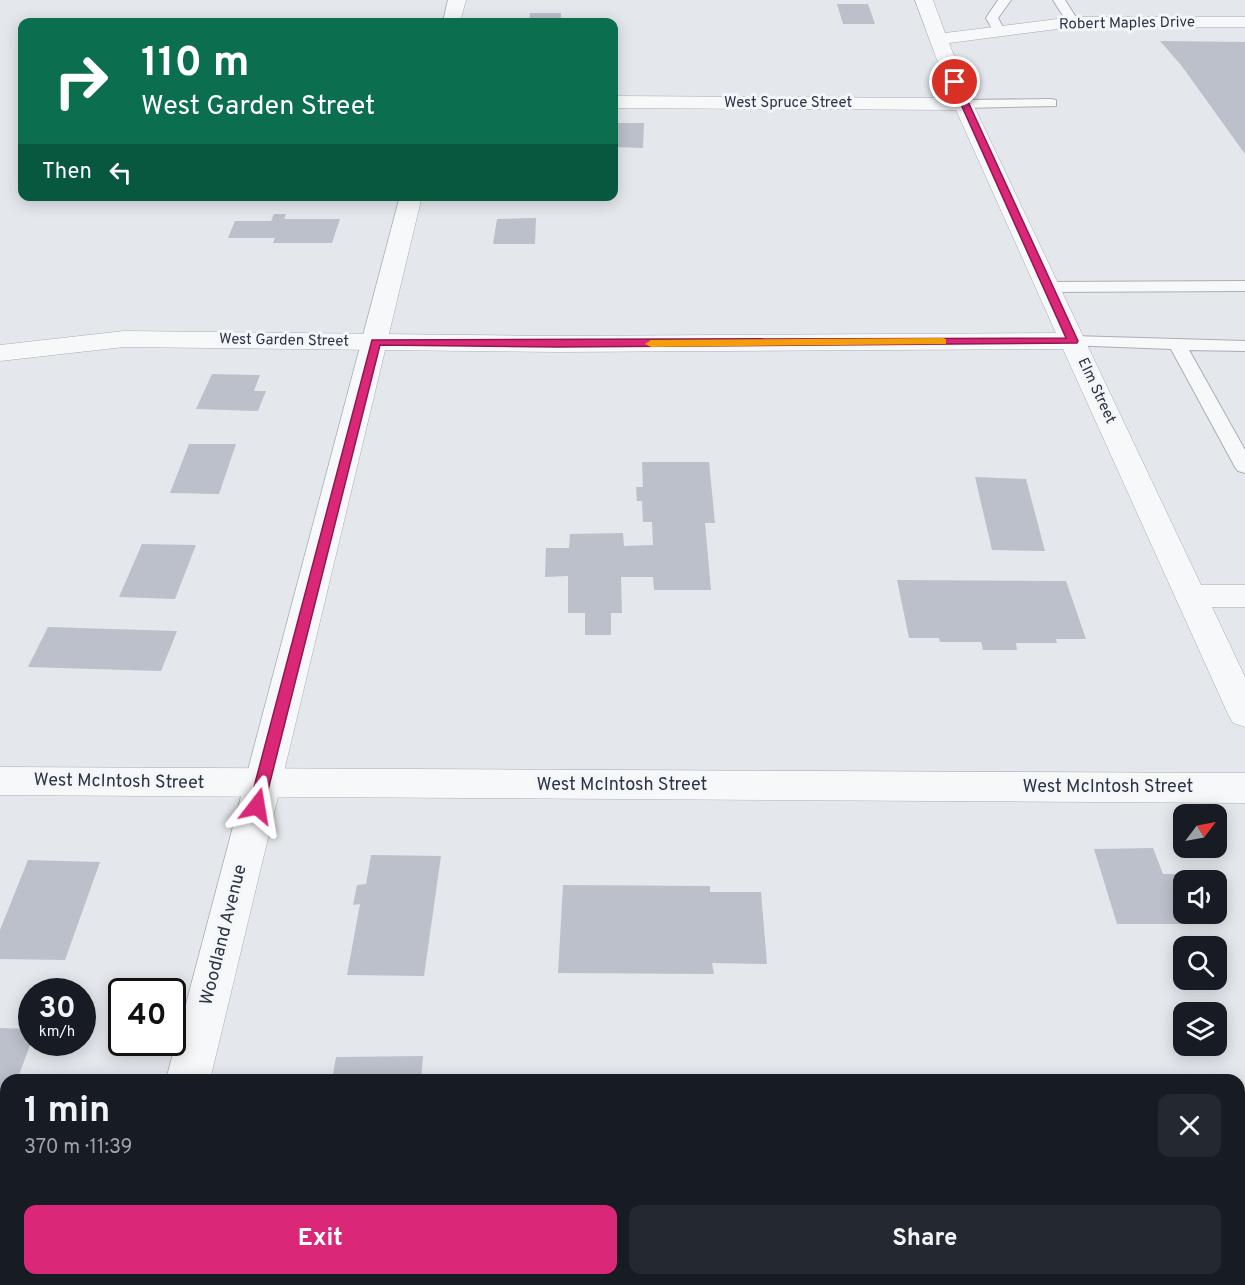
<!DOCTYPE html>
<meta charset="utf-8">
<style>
body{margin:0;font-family:Overpass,sans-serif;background:#242831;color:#f1f3f6;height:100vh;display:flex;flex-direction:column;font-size:22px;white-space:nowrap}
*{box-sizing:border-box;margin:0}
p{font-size:20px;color:#9ea1a6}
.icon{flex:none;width:33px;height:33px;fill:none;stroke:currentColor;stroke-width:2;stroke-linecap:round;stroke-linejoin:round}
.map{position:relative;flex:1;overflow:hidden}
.drawer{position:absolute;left:0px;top:1074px;width:1245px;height:212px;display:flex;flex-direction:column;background:#171b24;border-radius:18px 18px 0 0;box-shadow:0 3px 15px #0003}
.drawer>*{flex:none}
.banner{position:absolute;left:18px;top:18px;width:600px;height:183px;border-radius:12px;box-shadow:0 3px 15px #0003;background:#0b6e4f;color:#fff;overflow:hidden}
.needle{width:39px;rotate:58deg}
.tools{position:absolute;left:1173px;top:804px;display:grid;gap:12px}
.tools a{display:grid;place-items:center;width:54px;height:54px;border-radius:12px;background:#171b24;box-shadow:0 3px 15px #0003;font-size:30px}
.speed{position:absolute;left:18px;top:978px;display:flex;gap:12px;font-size:30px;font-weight:700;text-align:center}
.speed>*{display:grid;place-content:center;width:78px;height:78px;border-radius:50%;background:#171b24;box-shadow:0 3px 15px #0003;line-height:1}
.speed small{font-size:15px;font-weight:400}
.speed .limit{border:3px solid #111;border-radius:9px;background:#fff;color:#111}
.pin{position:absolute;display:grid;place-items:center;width:51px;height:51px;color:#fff;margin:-26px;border:3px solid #fff;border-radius:50%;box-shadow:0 2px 6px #0007}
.me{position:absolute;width:66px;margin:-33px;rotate:14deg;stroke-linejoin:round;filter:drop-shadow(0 0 4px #0008)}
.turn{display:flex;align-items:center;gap:21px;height:126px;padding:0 24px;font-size:27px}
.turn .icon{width:78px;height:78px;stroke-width:2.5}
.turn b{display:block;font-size:42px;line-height:51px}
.then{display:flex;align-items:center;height:57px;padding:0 24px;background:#0003;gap:12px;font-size:22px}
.round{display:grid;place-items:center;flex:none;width:63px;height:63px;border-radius:12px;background:#242831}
.head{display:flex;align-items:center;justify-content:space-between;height:102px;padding:0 24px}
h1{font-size:36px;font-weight:700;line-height:45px}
.action{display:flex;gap:12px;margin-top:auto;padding:12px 24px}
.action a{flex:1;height:69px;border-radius:12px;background:#db2777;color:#fff;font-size:24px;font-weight:700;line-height:69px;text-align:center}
.action a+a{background:#242831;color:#f1f3f6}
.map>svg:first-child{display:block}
</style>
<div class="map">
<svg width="1245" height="1285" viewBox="0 0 1245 1285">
<rect width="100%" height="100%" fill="#e4e7ec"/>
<path fill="#bbc0ca" d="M837,4H868L875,24H843Z
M530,13H561V18H553V22H529Z
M1160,41L1245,42V154L1181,65Z
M614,123H644L643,148L614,147Z
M274,214H286L284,219H340L332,243H273L275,238H228L235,221H271Z
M536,218L535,244H493L497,219Z
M212,374L260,375L254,391H266L258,411L196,409Z
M189,444H236L219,494L170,493Z
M642,462H709L715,523H705L711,590H654L653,577H621L622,613H611V635H585V613H568V576L545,577L546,548H569L570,534L623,533L624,546L653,545L652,522H643L642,501H637L636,487H643Z
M975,477L1026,479L1045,551L992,550Z
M142,544L196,545L175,599L119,597Z
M897,580L1066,581L1086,639H1056L1057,643H1016L1017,650H983L981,642H940L939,638H909Z
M48,627L177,631L161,671L28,667Z
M1153,848L1163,874H1195L1197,880H1184V914H1210L1214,924H1117L1094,849Z
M371,855L441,856L424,976L347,975L360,904L353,905L357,885L366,884Z
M28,860L100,862L65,960L0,959V930Z
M563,885L710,886V892H761L767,964L712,963L714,974L558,973Z
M0,1028L32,1029V1040L17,1080H6V1103L0,1118Z
M423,1056L421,1080H332L336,1057Z
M1239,1245H1245V1285H1017L1015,1280H1239Z"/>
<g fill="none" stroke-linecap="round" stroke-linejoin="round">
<defs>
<path id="service" d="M998,0H1011L998,18L1005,31L999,35L995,34L986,18Z
M1053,0H1065L1079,22L1077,25H1069Z
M1051,99L1056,100V106L963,108L956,104L963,100Z
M1245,281V291L1048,292L1040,287L1048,282Z
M1073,336L1245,341V351L1189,350L1245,450V473L1238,471L1235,467L1171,349L1067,345L1064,341L1067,337Z"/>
<path id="minor" d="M915,0H933L945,33L1073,17H1245V27H1073L949,43L973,104L1201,585H1245V607H1212L1245,677V727L1233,723L1228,714L1063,349L558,352L124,347L0,361V345L124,331L558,336L1056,333L956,110L614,108V96L951,98Z
M0,767L1245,773V803L0,795Z"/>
<path id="tertiary" d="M448,0H466L460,22H443Z
M400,196H422L210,1080H166Z
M114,1280H162L161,1285H113Z"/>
</defs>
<use href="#service" stroke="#a9aeb7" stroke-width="2"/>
<use href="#minor" stroke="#a9aeb7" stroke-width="1"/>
<use href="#tertiary" stroke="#a9aeb7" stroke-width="1"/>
<use href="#service" fill="#f7f8fa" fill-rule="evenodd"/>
<use href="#minor" fill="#f7f8fa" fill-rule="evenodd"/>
<use href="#tertiary" fill="#f7f8fa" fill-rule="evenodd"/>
</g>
<path fill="#db2777" stroke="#8e194d" stroke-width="1.5" d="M955,80L959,82L1078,341L1077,343L558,347L380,345L264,806L257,812L251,811L249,806L372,340L1066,338L951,82Z"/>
<path fill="#f59e0b" d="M943,338L946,339V344L651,347L645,344L651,340Z"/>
<g text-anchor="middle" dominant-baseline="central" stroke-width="6" stroke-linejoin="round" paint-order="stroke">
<g font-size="15" fill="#2b3445" stroke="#f4f6f9">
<text transform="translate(1127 24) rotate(-1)">Robert Maples Drive</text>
<text x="788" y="103">West Spruce Street</text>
<text transform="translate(284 341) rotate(1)">West Garden Street</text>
<text transform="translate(1096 391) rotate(65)">Elm Street</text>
</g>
<g font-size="18" fill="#2b3445" stroke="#f4f6f9">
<text transform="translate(119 782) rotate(1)">West McIntosh Street</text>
<text x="622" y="785">West McIntosh Street</text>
<text x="1108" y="787">West McIntosh Street</text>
<text transform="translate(224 935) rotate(-76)">Woodland Avenue</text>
</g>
</g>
</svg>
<div class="tools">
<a><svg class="needle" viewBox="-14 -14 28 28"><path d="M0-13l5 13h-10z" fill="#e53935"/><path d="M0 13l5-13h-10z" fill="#9ea1a6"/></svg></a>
<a><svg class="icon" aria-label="sound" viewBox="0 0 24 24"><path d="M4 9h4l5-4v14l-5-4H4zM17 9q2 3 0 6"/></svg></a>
<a><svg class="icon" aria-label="search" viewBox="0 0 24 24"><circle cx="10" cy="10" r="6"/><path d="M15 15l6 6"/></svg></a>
<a><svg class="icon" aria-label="layers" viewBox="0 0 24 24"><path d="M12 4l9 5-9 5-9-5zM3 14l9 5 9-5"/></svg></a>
</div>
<div class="speed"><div>30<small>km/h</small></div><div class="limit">40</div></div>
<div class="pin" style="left:955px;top:82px;background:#d93025"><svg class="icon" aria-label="arrive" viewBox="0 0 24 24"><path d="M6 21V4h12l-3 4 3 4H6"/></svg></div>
<svg class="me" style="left:257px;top:806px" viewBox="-20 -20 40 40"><path d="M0-17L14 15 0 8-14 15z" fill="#db2777" stroke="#fff" stroke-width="4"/></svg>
<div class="banner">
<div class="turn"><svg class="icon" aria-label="right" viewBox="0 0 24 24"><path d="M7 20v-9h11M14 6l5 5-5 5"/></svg><div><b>110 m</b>West Garden Street</div></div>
<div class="then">Then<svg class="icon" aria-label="left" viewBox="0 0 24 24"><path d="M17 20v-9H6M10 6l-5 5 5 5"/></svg></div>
</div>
<section class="drawer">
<div class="head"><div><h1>1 min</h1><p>370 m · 11:39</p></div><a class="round"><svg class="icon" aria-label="close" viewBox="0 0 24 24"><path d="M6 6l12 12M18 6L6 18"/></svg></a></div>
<div class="action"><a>Exit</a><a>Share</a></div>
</section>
</div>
